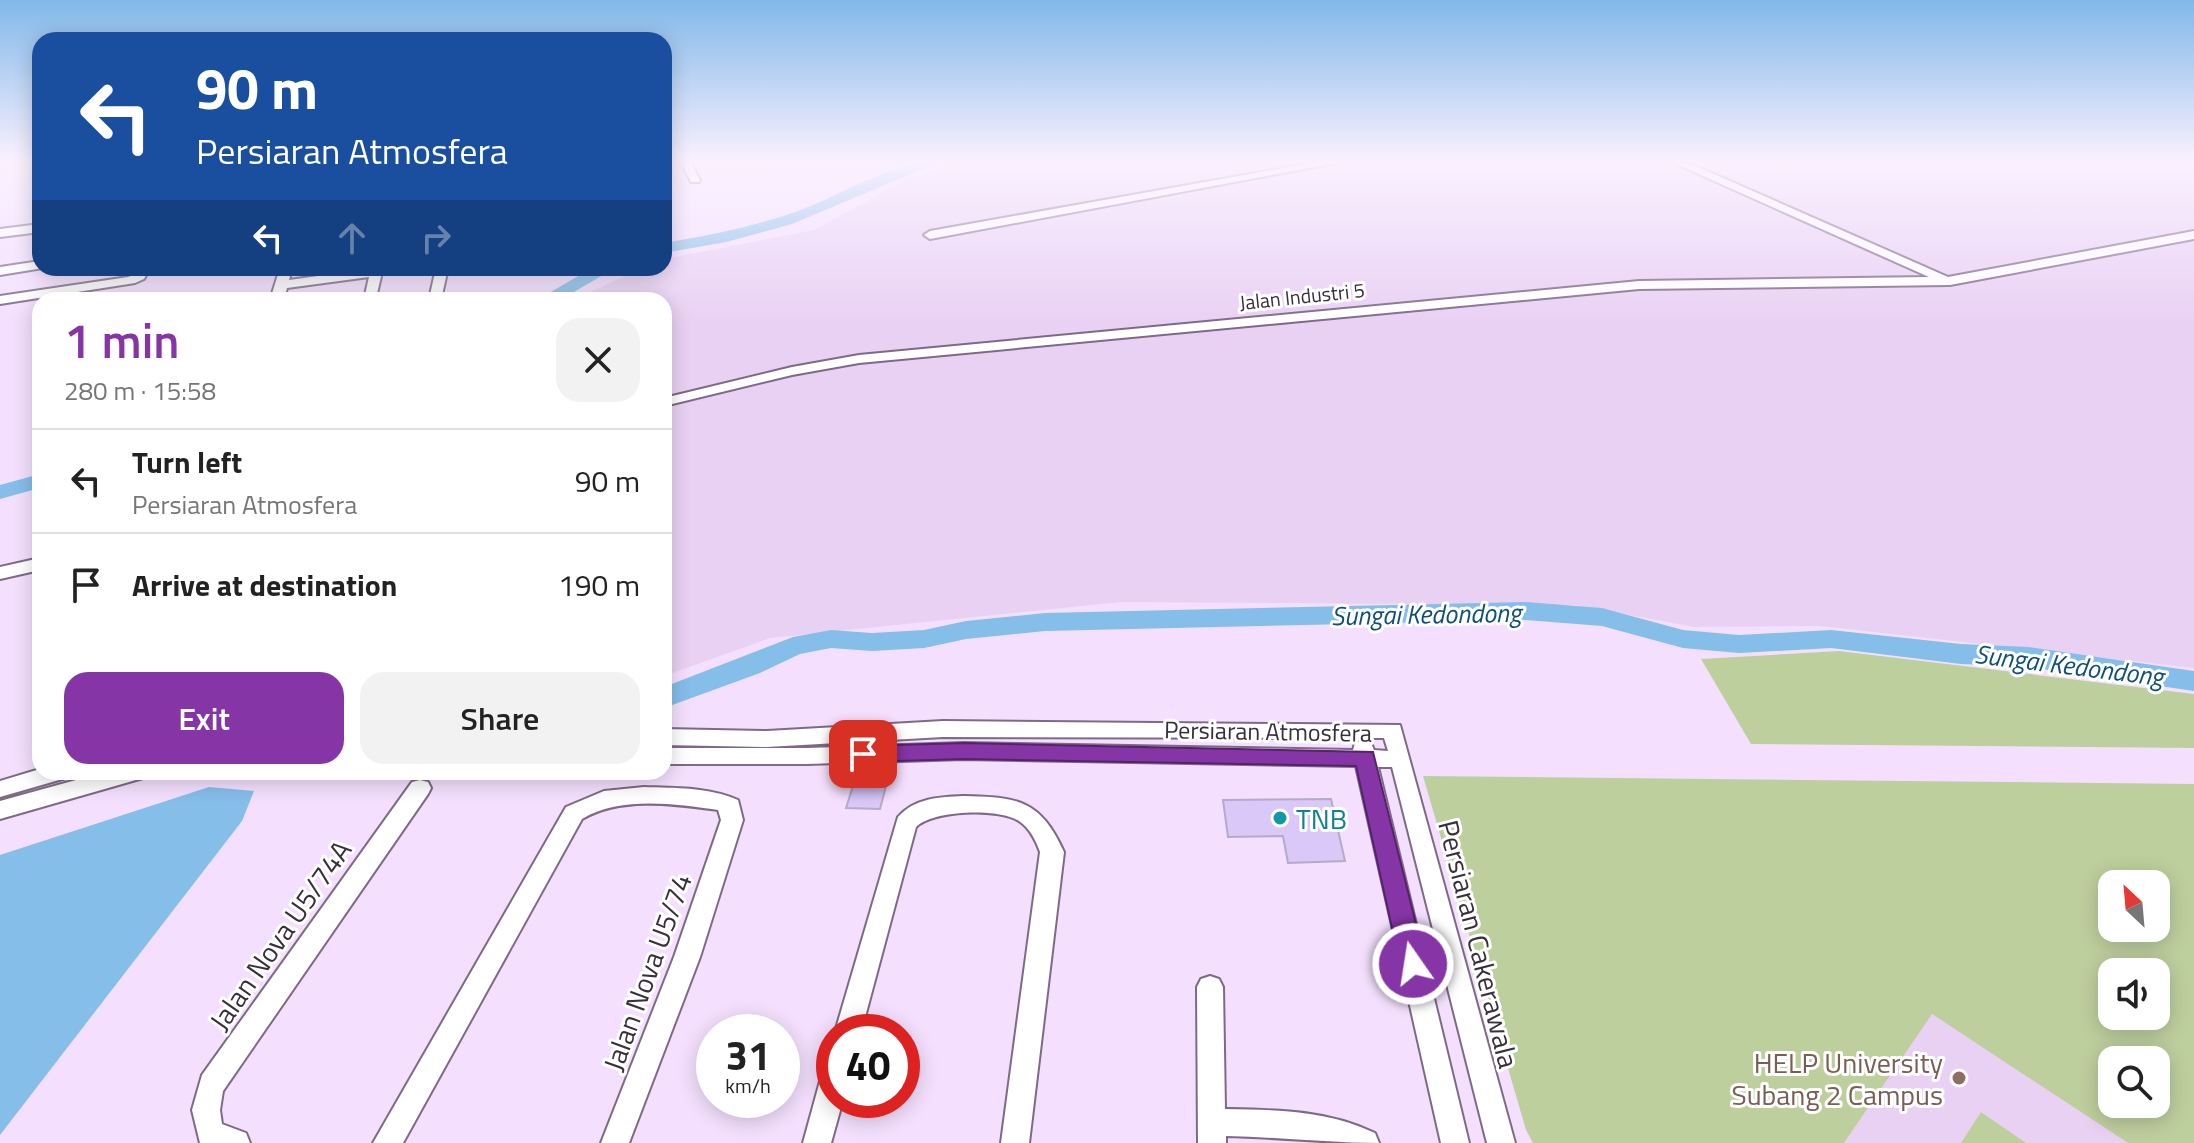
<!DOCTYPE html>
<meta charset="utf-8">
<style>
body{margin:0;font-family:"Titillium Web",sans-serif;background:#f2f2f2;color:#222;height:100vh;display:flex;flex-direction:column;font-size:30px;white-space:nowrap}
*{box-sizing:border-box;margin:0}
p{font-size:26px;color:#767676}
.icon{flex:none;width:44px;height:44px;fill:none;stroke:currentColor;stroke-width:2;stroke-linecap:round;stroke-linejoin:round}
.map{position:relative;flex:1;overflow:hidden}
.panel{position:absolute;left:32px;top:292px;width:640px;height:488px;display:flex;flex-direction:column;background:#fff;border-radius:24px;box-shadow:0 4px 20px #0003}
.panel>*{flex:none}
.banner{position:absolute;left:32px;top:32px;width:640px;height:244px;border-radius:24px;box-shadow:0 4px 20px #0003;background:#1a4fa0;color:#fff;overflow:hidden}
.needle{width:52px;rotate:334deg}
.controls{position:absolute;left:2098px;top:870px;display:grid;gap:16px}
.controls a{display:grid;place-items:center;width:72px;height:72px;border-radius:16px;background:#fff;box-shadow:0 4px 20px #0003;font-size:40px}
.speed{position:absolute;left:696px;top:1014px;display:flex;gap:16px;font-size:40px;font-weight:700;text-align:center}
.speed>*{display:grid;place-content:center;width:104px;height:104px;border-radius:50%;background:#fff;box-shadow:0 4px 20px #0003;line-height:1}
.speed small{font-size:20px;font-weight:400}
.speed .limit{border:12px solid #d22;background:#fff;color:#111}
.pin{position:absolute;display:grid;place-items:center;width:68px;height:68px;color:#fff;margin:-34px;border-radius:16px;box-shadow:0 4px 12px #0006}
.me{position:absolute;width:88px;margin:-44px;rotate:347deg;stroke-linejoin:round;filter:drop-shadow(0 0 6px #0008)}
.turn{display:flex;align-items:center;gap:28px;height:168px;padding:0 32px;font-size:36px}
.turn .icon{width:104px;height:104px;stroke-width:2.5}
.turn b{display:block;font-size:56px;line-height:68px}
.lanes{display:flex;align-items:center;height:76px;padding:0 32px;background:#0003;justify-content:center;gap:40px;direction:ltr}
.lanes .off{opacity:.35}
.round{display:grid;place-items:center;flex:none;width:84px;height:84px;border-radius:24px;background:#f2f2f2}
.headline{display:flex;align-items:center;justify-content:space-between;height:136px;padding:0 32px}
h1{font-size:48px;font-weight:600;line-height:60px;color:#8535a5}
.button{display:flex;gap:16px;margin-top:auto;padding:16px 32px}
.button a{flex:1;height:92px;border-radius:24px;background:#8535a5;color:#fff;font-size:32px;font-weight:600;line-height:92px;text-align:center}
.button a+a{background:#f2f2f2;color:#222}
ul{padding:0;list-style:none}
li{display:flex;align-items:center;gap:24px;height:104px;padding:0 32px;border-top:2px solid #e0e0e0}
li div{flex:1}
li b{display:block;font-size:30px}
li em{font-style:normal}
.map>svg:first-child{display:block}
</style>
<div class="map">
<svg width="2194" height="1143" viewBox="0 0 2194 1143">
<rect width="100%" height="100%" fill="#f4e0fe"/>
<path fill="#e9d1f4" d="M960,163H2194V668L1820,626L1694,627L1576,605L1121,602L770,638L664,676V300H573L642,268H664V259L814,230L904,181Z
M1932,1013L2128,1143H1844Z"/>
<path fill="#becf9e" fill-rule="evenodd" d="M1839,651L2194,694V748L1751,744L1701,659Z
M1423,776L2194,784V1143H2128L1932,1014L1844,1143H1533L1526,1130ZM2112,884H2156V928H2112ZM2112,972H2156V1016H2112ZM2112,1060H2156V1104H2112Z
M1981,1112L2026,1143H1961Z"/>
<path fill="#86beea" d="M209,787L254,791L242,821L0,1135V855Z"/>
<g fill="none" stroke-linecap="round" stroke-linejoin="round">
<path fill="#86beea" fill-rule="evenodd" d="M937,163L792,224L726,242L664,253V243C711,235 758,226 803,209C848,192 888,163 937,163Z
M592,268H615L560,300H537Z
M40,474V488L0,499V485Z
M1526,602L1602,608L1683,630L1739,635L1831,630L1961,644L2028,647L2194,671V691L2028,667L1961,664L1831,648L1739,653L1683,648L1602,626L1526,620L1045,631L966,639L924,648L872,651L831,648L800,654L760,673L664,708V687L793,637L831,630L872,633L924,630L966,621L1045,613Z"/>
</g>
<path fill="#dac8f9" stroke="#b5aac9" stroke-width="2" d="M853,786H886L880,809L846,808Z
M1331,799L1345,861L1288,863L1283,836L1228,837L1223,800Z"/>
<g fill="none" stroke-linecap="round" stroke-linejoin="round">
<defs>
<path id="minor" d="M681,163H691L700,180L699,182H691Z
M1311,163H1336L930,239L924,235L930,231Z
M1674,163H1689L1948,277L2194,231V239L1950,285L1639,289L859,363L792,375L664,406V398L792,367L859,355L1639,281L1929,277Z
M40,224V232L0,237V229Z
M40,261V268H43L0,275V267Z
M138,268H150L144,279L135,283L0,304V296L128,277L135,274Z
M280,268H292L289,280L376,268L382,272L376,298L365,295L369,277L287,288L284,300H270Z
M436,268H448L442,295L436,299L430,295Z
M40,558V570L0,579V567Z
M943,721L1400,725L1515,1143H1487L1392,767H1378L1469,1143H1441L1356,766L964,759L807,764H664V748H807L964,743L1353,750L1355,743L1363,741L1371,743L1374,750L1388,751L1384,738L943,737L767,747L664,745V729L767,731Z
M40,769V772H69L66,778L0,797V781Z
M105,772H146L143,778L0,819V801Z
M420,780L428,782L431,788L428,794L223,1091L220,1110L222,1124L246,1133L250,1143H200L192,1110L202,1075L412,782Z
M644,787C675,788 709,787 738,800L743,820L700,957L629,1143H601L674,957L721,820L718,810C674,804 621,796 582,819L403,1143H373L566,807L604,791Z
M963,796C1017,797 1040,799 1064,852L1029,1143H1001L1040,852C1036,841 1030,828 1019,821C999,808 933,810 916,827L861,1032H835L898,817C915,798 939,797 963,796Z
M1210,976L1219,979L1223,987L1225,1109C1279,1110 1326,1110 1375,1133L1379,1143C1328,1143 1277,1137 1226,1136V1143H1198L1197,987L1201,979Z
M834,1068V1100H843L831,1143H803L820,1081L824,1072Z"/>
</defs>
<use href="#minor" stroke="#7d6b86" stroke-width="4"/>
<use href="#minor" fill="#fff" fill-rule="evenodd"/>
</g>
<linearGradient id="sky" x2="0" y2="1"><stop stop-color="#81b8e9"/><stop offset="0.5" stop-color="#faf1ff"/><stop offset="1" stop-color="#faf1ff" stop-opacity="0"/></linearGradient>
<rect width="2194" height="323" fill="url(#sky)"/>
<path fill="#8535a5" stroke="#56226b" stroke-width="2" d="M964,743L1373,752L1426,964L1422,972L1413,975L1404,972L1400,964L1356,766L964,759L863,762L856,759L853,754L856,748L863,746Z"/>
<circle fill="#0f9aa8" stroke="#fff" stroke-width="3" cx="1280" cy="818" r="8"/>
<circle fill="#8d6e63" stroke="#fff" stroke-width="3" cx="1959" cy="1078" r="8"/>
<g text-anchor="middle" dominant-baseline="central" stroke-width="6" stroke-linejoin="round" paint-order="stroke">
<g font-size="20" fill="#372f3a" stroke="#fff">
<text transform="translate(1302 296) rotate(-6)">Jalan Industri 5</text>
</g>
<g font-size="24" fill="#372f3a" stroke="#fff">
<text transform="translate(1268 731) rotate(1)">Persiaran Atmosfera</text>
</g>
<g font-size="26" font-style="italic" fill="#0d4f78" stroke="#fff">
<text transform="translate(1426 614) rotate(-1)">Sungai Kedondong</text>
<text transform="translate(2069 665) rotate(7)">Sungai Kedondong</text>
</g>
<g font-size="28" fill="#0d838f" stroke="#fff" text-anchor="start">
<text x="1296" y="818">TNB</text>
</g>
<g font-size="28" fill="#372f3a" stroke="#fff">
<text transform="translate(280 935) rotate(-55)">Jalan Nova U5/74A</text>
<text transform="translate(1479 944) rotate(76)">Persiaran Cakerawala</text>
<text transform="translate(647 972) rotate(-70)">Jalan Nova U5/74</text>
</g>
<g font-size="28" fill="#785e54" stroke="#fff" text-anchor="end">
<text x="1943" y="1062">HELP University<tspan x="1943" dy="32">Subang 2 Campus</tspan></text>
</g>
</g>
</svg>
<div class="controls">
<a><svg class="needle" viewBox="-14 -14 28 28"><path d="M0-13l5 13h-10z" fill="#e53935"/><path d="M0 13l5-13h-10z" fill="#767676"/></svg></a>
<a><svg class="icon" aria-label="sound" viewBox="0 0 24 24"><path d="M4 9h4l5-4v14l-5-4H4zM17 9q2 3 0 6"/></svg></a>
<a><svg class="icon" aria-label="search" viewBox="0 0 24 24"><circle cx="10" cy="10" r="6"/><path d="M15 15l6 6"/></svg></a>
</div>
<div class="speed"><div>31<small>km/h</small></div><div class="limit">40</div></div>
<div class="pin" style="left:863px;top:754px;background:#d93025"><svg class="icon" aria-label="arrive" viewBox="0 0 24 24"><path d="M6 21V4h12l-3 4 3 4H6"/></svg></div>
<svg class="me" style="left:1413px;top:964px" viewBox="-20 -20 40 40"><circle r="17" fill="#8535a5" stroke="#fff" stroke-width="3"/><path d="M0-11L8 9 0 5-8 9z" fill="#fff"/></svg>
<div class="banner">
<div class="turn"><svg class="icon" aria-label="left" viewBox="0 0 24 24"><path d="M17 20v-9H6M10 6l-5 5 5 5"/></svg><div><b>90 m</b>Persiaran Atmosfera</div></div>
<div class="lanes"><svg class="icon" aria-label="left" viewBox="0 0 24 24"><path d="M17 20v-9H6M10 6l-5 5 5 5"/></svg><svg class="icon off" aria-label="ahead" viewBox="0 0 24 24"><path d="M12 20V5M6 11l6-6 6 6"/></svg><svg class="icon off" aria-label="right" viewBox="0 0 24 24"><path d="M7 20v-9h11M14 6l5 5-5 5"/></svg></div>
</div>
<section class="panel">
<div class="headline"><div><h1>1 min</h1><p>280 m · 15:58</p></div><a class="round"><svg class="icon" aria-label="close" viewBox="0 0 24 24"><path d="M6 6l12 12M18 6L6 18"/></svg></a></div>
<ul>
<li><svg class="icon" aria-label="left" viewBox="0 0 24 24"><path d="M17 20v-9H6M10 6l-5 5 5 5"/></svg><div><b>Turn left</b><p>Persiaran Atmosfera</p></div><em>90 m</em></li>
<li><svg class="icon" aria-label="arrive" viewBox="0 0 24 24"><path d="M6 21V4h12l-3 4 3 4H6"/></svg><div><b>Arrive at destination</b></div><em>190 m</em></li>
</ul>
<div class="button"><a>Exit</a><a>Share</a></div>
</section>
</div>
